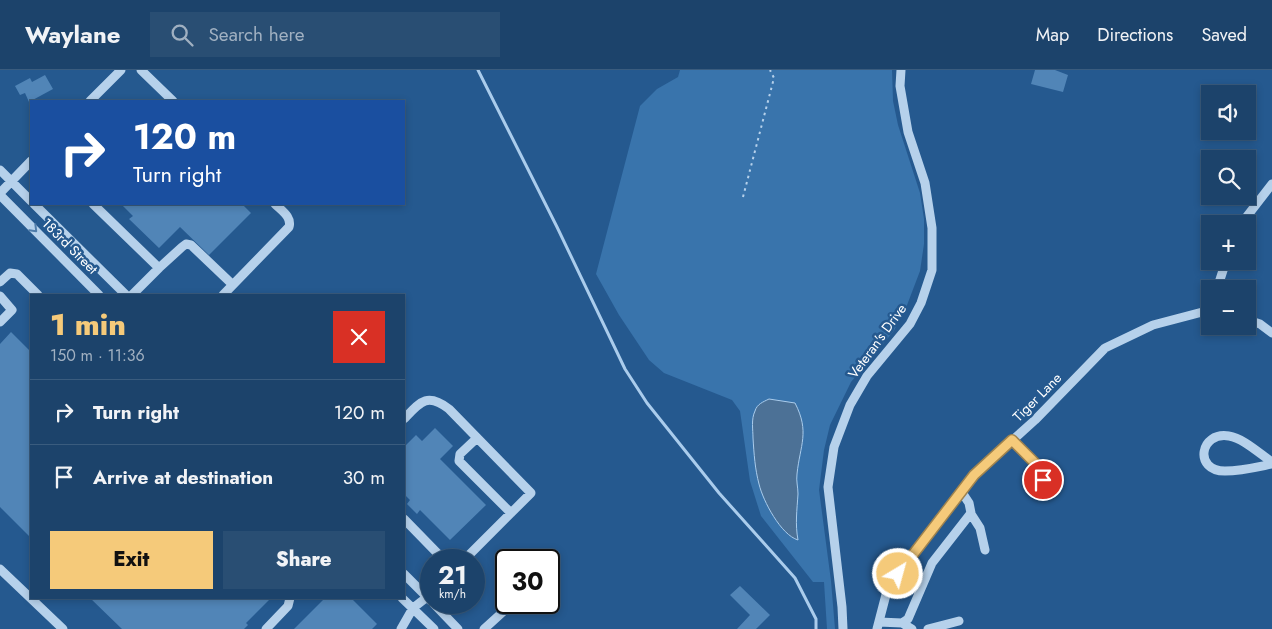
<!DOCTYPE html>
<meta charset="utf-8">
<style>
body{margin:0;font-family:Jost,sans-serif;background:#294e73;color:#f1f3f6;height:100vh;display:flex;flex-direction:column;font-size:19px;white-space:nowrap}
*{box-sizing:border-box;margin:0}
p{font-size:16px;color:#a0b0c1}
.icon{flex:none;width:28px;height:28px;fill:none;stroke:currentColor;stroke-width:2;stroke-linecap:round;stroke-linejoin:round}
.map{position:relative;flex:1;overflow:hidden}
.details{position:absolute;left:30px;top:224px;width:375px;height:305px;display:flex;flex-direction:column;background:#1c436b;border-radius:0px;box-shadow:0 2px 8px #0003,0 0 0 1px #3a5c7e}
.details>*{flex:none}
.hud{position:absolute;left:30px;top:30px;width:375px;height:105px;border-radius:0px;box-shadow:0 2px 8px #0003,0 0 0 1px #3a5c7e;background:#1a4fa0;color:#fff;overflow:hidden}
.fabs{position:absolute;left:1201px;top:15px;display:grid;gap:10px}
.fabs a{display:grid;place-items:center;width:55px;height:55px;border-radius:0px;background:#1c436b;box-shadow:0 2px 8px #0003,0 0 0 1px #3a5c7e;font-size:25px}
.speed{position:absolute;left:420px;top:479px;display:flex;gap:10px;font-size:25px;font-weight:700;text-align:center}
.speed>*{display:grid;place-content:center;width:65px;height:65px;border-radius:50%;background:#1c436b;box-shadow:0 2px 8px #0003,0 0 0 1px #3a5c7e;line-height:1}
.speed small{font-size:12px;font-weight:400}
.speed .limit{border:2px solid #111;border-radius:8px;background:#fff;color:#111}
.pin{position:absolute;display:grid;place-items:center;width:42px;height:42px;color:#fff;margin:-21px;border:2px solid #fff;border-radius:50%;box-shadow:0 1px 5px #0007}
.me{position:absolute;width:55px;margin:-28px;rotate:37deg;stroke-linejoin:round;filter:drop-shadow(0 0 4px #0008)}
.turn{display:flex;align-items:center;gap:18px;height:105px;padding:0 20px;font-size:22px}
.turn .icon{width:65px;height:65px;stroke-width:2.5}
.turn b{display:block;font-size:35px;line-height:42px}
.round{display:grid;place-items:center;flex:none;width:52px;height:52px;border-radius:0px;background:#294e73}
.overview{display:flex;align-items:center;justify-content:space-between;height:85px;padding:0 20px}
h1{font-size:30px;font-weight:800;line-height:38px;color:#f5ca7a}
.action{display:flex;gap:10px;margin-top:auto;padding:10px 20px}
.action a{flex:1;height:58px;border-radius:0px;background:#f5ca7a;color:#111;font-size:20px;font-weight:800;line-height:58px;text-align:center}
.action a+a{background:#294e73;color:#f1f3f6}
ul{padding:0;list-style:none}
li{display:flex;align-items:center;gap:15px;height:65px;padding:0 20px;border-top:1px solid #3a5c7e}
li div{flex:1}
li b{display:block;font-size:19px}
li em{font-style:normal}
header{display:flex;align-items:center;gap:30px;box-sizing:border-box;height:70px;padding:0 25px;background:#1c436b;border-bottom:1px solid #3a5c7e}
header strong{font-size:24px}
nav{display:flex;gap:28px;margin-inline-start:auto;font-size:18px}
.search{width:350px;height:45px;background:#294e73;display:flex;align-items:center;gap:12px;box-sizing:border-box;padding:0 18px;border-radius:0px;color:#a0b0c1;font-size:19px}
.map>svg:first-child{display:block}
</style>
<header>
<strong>Waylane</strong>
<div class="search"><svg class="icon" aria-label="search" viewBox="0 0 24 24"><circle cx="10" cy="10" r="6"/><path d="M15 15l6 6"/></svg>Search here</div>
<nav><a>Map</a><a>Directions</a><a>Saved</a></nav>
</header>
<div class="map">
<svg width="1272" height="559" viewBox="0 0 1272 559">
<rect width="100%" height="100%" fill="#25598f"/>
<path fill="#3974ac" d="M680,0H892L893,31L898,55L920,123L924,149V174L920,201L904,243L893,262L851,312L830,355L824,380L819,420L831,511L835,559H827L824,512H813L761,446L750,411L740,341L732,330L664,303L649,290L619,245L596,204L640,36L657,19L678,7Z"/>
<path fill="#4c7196" stroke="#aaccec" d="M769,329L795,333C810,362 800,375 797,404C796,411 798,417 798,424C797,440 795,454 798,470C781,465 763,431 759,414C755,399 754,384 753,368C753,360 751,349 755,341C757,334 763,332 769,329Z"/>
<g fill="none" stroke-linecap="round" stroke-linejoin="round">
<path stroke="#aaccec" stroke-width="3" d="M478,0L557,157L625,299L647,333L719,423L795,508L816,549V559"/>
</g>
<path fill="#5185b7" d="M1035,0H1055L1068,5L1063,22L1031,14Z
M45,5L53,19L29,32L25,23L20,25L15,16L30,8L32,12Z
M121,134H242L251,143L209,185L180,157L159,178L129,149L133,146Z
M11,262L31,282V468L0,437V274Z
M435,358L453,376L440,389L486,435L450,470L420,440L417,444L407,434L410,430L404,424V377L416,365L422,371Z
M740,516L770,545L756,559H737L750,545L730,525Z
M90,528H271L246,553L248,555L244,559H122Z
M325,528H351L377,554L372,559H294Z"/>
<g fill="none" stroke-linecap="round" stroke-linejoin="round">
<path stroke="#b6d1eb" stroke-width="2" stroke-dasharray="2.5 4" stroke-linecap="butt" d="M743,127L774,8L770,0"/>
<path stroke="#b6d1eb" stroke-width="9" d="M141,0L173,31
M90,31L121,0
M0,100L31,131
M0,123L31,91
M0,125L99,225
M34,134L126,225
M93,134L159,198L132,225
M1241,154L1272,114
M159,198L182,177L186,174L191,175L233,215
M0,212L10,203L17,204L38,225
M1217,219L1226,191
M223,225L289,157C292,147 282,141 275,134
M0,226L12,240L0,252
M1248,250L1260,254L1272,263
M404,349C420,332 427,322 449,339L531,423L464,490
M477,368L460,384L459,391L511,443
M1012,370L1038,396L1043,410
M1272,392C1260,384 1243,368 1229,366C1200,361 1193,401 1225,401C1241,401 1257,397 1272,394
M971,444L980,458L985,480
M404,449L444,490
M0,499L63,559
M404,504L431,531
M402,528L434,559
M432,532L458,559
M879,552L902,553L908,549L932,493L971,443L969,433L961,421
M902,553L912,559
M266,559L288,536L290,528
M401,559L413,538L431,524
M484,559L505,540
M843,559L842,537L828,417L834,377L850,335L867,306L910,254L921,233L932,200V158L925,113L908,62L900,16L901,0
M877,559L888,517L974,405L1035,350L1105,278L1153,255L1210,240
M928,559L959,551"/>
</g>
<defs><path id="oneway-chevron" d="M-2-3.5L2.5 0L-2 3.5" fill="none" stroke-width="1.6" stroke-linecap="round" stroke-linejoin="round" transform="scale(1.25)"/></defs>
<use stroke="#507dab" href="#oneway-chevron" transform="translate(34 159) rotate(45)"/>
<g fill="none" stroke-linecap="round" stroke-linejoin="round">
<defs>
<path id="route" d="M898,504L974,405L1012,370L1038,396L1043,410"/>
</defs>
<use href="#route" stroke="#9f834f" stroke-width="12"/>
<use href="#route" stroke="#f5ca7a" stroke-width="9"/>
</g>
<g text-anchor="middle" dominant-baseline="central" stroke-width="5" stroke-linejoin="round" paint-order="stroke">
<g font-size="14" fill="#fff" stroke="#25598f">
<text transform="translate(70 176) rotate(45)">183rd Street</text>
<text transform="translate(877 271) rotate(-54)">Veteran's Drive</text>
<text transform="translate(1037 327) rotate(-45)">Tiger Lane</text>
</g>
</g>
</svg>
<div class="fabs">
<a><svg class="icon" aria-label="sound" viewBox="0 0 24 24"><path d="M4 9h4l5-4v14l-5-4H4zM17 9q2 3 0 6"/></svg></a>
<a><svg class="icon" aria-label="search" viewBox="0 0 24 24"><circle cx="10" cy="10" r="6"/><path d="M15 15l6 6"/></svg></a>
<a>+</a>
<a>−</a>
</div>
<div class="speed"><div>21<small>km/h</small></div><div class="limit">30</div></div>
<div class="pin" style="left:1043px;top:410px;background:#d93025"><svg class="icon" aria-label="arrive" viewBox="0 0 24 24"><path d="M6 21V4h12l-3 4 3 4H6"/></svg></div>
<svg class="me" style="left:898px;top:504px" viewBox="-20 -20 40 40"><circle r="17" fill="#f5ca7a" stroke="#fff" stroke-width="3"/><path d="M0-11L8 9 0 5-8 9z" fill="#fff"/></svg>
<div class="hud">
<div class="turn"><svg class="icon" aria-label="right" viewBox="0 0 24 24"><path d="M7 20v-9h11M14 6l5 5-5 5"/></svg><div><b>120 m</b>Turn right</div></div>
</div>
<section class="details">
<div class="overview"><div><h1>1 min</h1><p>150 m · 11:36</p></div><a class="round" style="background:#d93025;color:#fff"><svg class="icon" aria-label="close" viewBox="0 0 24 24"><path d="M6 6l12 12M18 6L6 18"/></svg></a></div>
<ul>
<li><svg class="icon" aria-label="right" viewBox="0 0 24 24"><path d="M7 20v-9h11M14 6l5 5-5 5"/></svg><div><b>Turn right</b></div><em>120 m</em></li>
<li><svg class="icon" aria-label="arrive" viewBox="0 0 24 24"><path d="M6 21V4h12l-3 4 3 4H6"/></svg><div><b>Arrive at destination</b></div><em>30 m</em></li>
</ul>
<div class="action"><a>Exit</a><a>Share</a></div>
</section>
</div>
